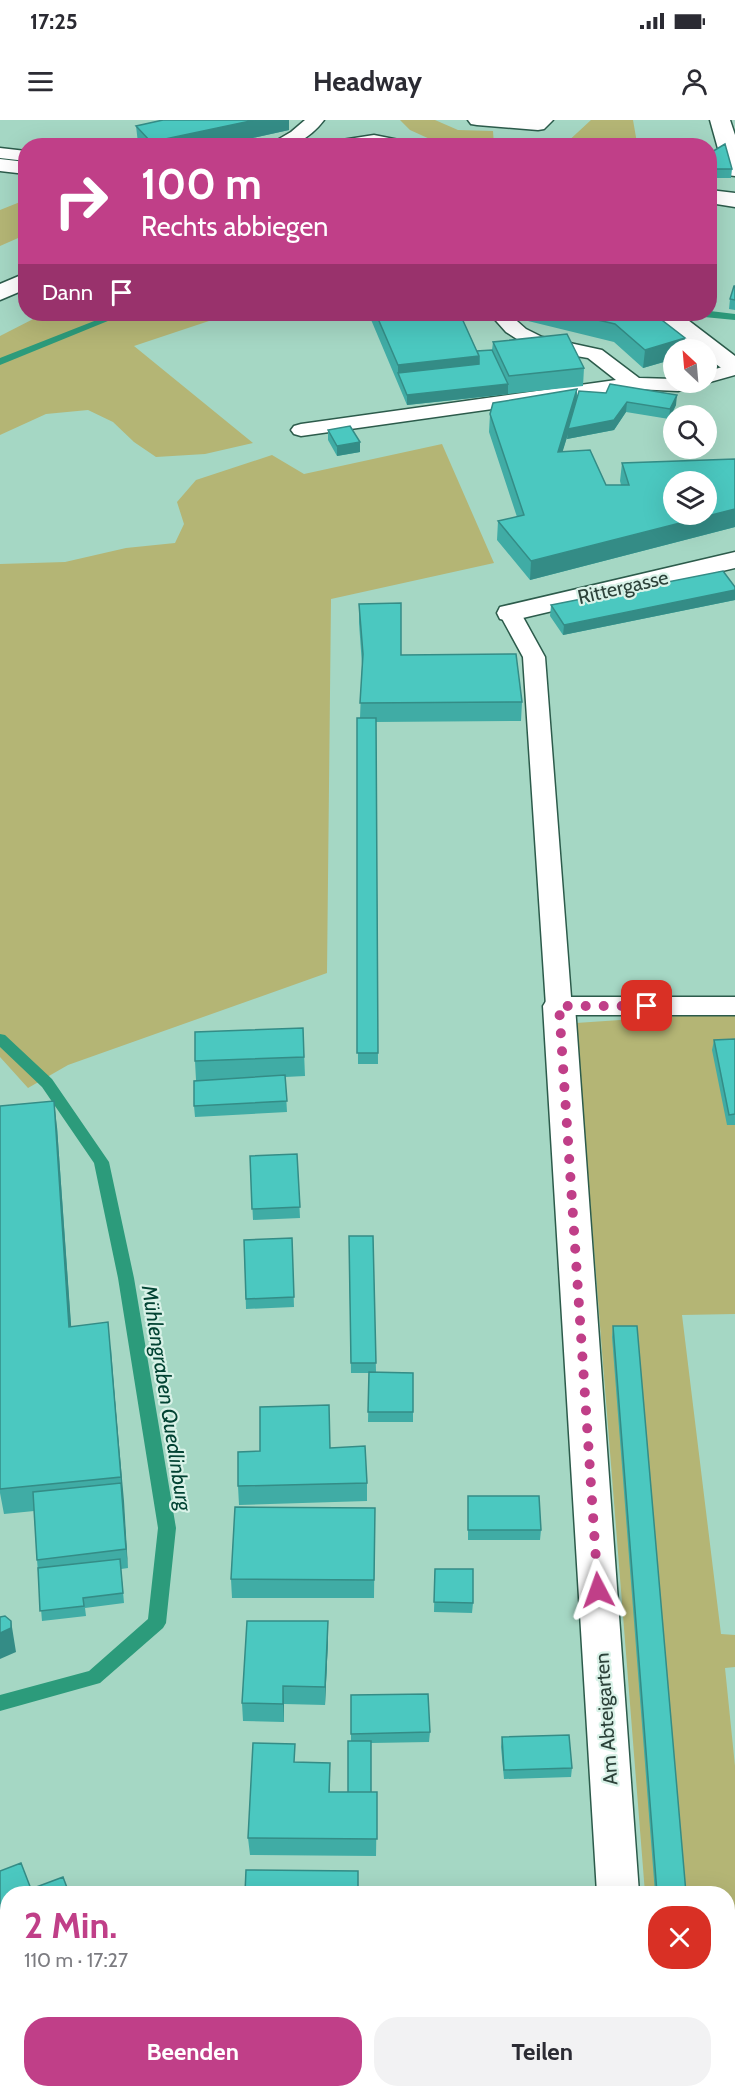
<!DOCTYPE html>
<html lang="de">
<meta charset="utf-8">
<style>
body{margin:0;font-family:Cabin,sans-serif;background:#f2f2f3;color:#2b2b33;height:100vh;display:flex;flex-direction:column;font-size:22px;white-space:nowrap}
*{box-sizing:border-box;margin:0}
p{font-size:20px;color:#7c7c81}
.icon{flex:none;width:33px;height:33px;fill:none;stroke:currentColor;stroke-width:2;stroke-linecap:round;stroke-linejoin:round}
.map{position:relative;flex:1;overflow:hidden}
.panel{position:absolute;left:0px;top:1766px;width:735px;height:212px;display:flex;flex-direction:column;background:#fff;border-radius:24px 24px 0 0;box-shadow:0 6px 24px #0002}
.panel>*{flex:none}
.banner{position:absolute;left:18px;top:18px;width:699px;height:183px;border-radius:24px;box-shadow:0 6px 24px #0002;background:#c03f88;color:#fff;overflow:hidden}
.needle{width:39px;rotate:334deg}
.fabs{position:absolute;left:663px;top:219px;display:grid;gap:12px}
.fabs a{display:grid;place-items:center;width:54px;height:54px;border-radius:50%;background:#fff;box-shadow:0 6px 24px #0002;font-size:30px}
.pin{position:absolute;display:grid;place-items:center;width:51px;height:51px;color:#fff;margin:-26px;border-radius:12px;box-shadow:0 3px 9px #0006}
.me{position:absolute;width:66px;margin:-33px;rotate:356deg;stroke-linejoin:round;filter:drop-shadow(0 0 4px #0008)}
.turn{display:flex;align-items:center;gap:21px;height:126px;padding:0 24px;font-size:27px}
.turn .icon{width:78px;height:78px;stroke-width:2.5}
.turn b{display:block;font-size:42px;line-height:51px}
.then{display:flex;align-items:center;height:57px;padding:0 24px;background:#0003;gap:12px;font-size:22px}
.round{display:grid;place-items:center;flex:none;width:63px;height:63px;border-radius:24px;background:#f2f2f3}
.summary{display:flex;align-items:center;justify-content:space-between;height:102px;padding:0 24px}
h1{font-size:36px;font-weight:700;line-height:45px;color:#c03f88}
.action{display:flex;gap:12px;margin-top:auto;padding:12px 24px}
.action a{flex:1;height:69px;border-radius:24px;background:#c03f88;color:#fff;font-size:24px;font-weight:700;line-height:69px;text-align:center}
.action a+a{background:#f2f2f3;color:#2b2b33}
.status{display:flex;justify-content:space-between;align-items:center;height:42px;padding:0 30px;background:#fff;direction:ltr}
.status svg{height:16px;fill:currentColor}
header{display:flex;justify-content:space-between;align-items:center;height:78px;padding:0 24px;background:#fff;font-size:27px;font-weight:700}
.map>svg:first-child{display:block}
</style>
<div class="status"><b>17:25</b><svg viewBox="0 0 49 12"><path d="M0 12V9h3v3zM5 12V6h3v6zM10 12V3h3v9zM15 12V0h3v12zM26 1h20v11H26zM47 4h2v5h-2z"/></svg></div>
<header><svg class="icon" aria-label="menu" viewBox="0 0 24 24"><path d="M4 6h16M4 12h16M4 18h16"/></svg>Headway<svg class="icon" aria-label="person" viewBox="0 0 24 24"><circle cx="12" cy="8" r="4"/><path d="M4 21q1-7 8-7t8 7"/></svg></header>
<div class="map">
<svg width="735" height="1976" viewBox="0 0 735 1976">
<rect width="100%" height="100%" fill="#a5d7c4"/>
<path fill="#b4b575" d="M400,0H435L458,10L493,11L494,25H443L410,10Z
M591,0H633L637,23L564,25Z
M25,80V115L0,126V90Z
M43,194H230L134,226L253,323L205,334L156,337L134,322L113,302L88,290L46,294L0,315V216Z
M442,324L494,443L331,479L327,853L68,945L28,968L0,937V444L65,442L126,428L175,423L184,404L177,382L196,360L272,335L304,354Z
M735,894V1194L682,1195L721,1514L735,1515V1547L725,1548L735,1646V1976H662L661,1970H728V1773H645L576,903L694,895Z"/>
<g fill="none" stroke-linecap="round" stroke-linejoin="round">
<path fill="#2c9b7b" fill-rule="evenodd" d="M710,191L735,194V200L704,197L699,194H710Z
M112,194H125L0,245V238Z
M0,914L5,915L52,959L109,1042L134,1158L176,1408L166,1503L163,1508L100,1563L0,1591V1575L89,1551L148,1499L158,1408L118,1158L94,1043L42,967L0,927Z
M0,1930L8,1933V1954L0,1951Z
M50,1970H81L83,1976H52Z"/>
<defs>
<path id="lane" d="M305,0H324C307,22 292,26 267,26L291,12Z
M468,0H553L544,9L538,10L477,5L471,4Z
M0,28L26,31V41L0,38Z
M490,194H509L526,209L542,217L602,230L639,258L674,259V262H706V252L735,243V255L678,271L635,269L301,316L294,314L291,310L294,306L301,304L616,260L588,238L553,232L520,221L506,212Z
M510,486L518,488L545,537L571,877H735V895H559L550,892L546,886L523,537L499,493L502,488Z"/>
<path id="street" d="M710,0H730L735,15V56L727,55L724,50Z
M0,39L26,42V54L0,51Z
M710,70L735,73V87L710,83Z
M655,194H680L735,236V254L727,252L706,237V230H697L658,199Z
M735,432V448L510,501L500,499L497,493L500,487Z
M559,875L570,878L575,886L639,1773H597L543,886L548,878Z
M608,1970H653L655,1976H609Z"/>
<path id="secondary" d="M374,15L409,22L412,26H326L329,22Z
M26,153V169L0,180V164Z"/>
</defs>
<use href="#lane" stroke="#2c5b4b" stroke-width="3"/>
<use href="#street" stroke="#2c5b4b" stroke-width="3"/>
<use href="#secondary" stroke="#2c5b4b" stroke-width="3"/>
<use href="#lane" fill="#fff" fill-rule="evenodd"/>
<use href="#street" fill="#fff" fill-rule="evenodd"/>
<use href="#secondary" fill="#fff" fill-rule="evenodd"/>
</g>
<path fill="#40aca5" d="M163,0H289V10L216,26H140L138,23L136,6Z
M710,33L732,49L731,58H710Z
M735,166V190L729,189L730,179Z
M368,194H460L477,231L492,230L493,222L584,248L583,266L407,285L372,202Z
M529,194H654L685,218L684,230H674V239L643,248L614,222L528,201Z
M577,269V277L676,285L669,299L626,292L614,310L567,319L568,314L562,332L606,365H621L620,361L622,343L735,339V407L530,460L497,420L498,401L517,397L489,312L490,294Z
M328,310L360,322V332L337,336L328,320Z
M735,467V480L563,515L550,496L551,485Z
M359,484L401,535L522,582L521,601L376,602L378,944H358L357,598H360L362,545L359,503Z
M303,908L305,956L285,957L287,992L195,997L194,986L196,960L195,941Z
M735,919V1005H727L712,930L714,920Z
M0,986L57,1007L71,1207L111,1228L128,1448L121,1449L124,1483L85,1488L86,1496L42,1501L37,1440L34,1391L4,1394L0,1373Z
M297,1034L300,1098L253,1100L250,1036Z
M373,1116L376,1252L413,1253V1302H368L369,1253H351L349,1126Z
M292,1118L294,1187L246,1189L244,1120Z
M613,1206L686,1773H655L612,1217Z
M330,1328L367,1363V1381L239,1385L238,1366Z
M468,1376L541,1410L540,1420H468Z
M375,1388L374,1478H232L231,1459Z
M435,1449L473,1483L472,1493L434,1492Z
M328,1501V1520L325,1585L284,1584V1602L243,1601L242,1583Z
M351,1575L430,1612L429,1622L371,1623V1672H377L376,1736L250,1735L248,1718L296,1642L330,1643V1672H348L351,1621Z
M502,1617L572,1648L571,1657L504,1659L501,1627Z
M0,1751L31,1769L69,1773H8L7,1832L0,1812Z"/>
<path fill="#348c86" d="M255,0H289V10L216,26H151V22Z
M685,218L684,230H674V239L643,248L645,230Z
M479,236V254L398,253V245Z
M508,264V274L407,285V275Z
M577,269L576,287L627,282L626,292L614,310L567,319L568,314L557,350L558,332Z
M677,275L676,285L669,299L670,289Z
M360,322V332L337,336V326Z
M735,389V407L530,460L531,441Z
M735,470V480L563,515L564,505Z
M54,981L57,1007L73,1232L69,1207Z
M108,1202L124,1381L128,1448L126,1429L121,1363Z
M11,1501L16,1532L0,1539V1513Z
M328,1501V1520L325,1585V1567Z
M283,1566L284,1584V1602L283,1584Z
M8,1814V1832L4,1815Z"/>
<path fill="#4bc8c0" stroke="#348c86" stroke-width="1.5" fill-rule="evenodd" d="M163,0H255L151,22L136,6Z
M725,24L732,49H710V33Z
M734,166H735V180L730,179Z
M376,194H460L479,236L398,245Z
M572,194H654L685,218L645,230L615,204Z
M567,214L584,248L509,256L493,222Z
M492,230L508,264L407,275L398,253L479,244V236L477,231Z
M610,264L677,275L670,289L627,282L614,300L568,309L579,271L606,273Z
M577,269L558,332L590,330L606,365H629L622,343L735,339V389L531,441L498,401L524,395L490,294L493,283ZM674,362H706V394H674Z
M350,306L360,322L337,326L328,310Z
M723,451L735,467V470L564,505L551,485Z
M401,483V535L516,534L522,582L360,583L363,534L359,484Z
M357,598H376L378,933H357Z
M303,908L304,937L195,941V912Z
M735,919V994L729,995L714,920Z
M285,955L287,981L194,986V961Z
M54,981L69,1207L108,1202L121,1357L0,1369V986Z
M297,1034L300,1087L252,1089L250,1036Z
M349,1116H373L376,1243H351Z
M292,1118L294,1177L246,1179L244,1120Z
M613,1206H637L686,1773H657Z
M369,1252L413,1253V1292H368Z
M329,1285L330,1328L365,1326L367,1363L238,1366V1332L260,1331V1287Z
M121,1363L126,1429L37,1440L33,1372Z
M468,1376H539L541,1410H468Z
M235,1387L375,1388L374,1460L231,1459Z
M120,1439L123,1473L83,1478L84,1486L40,1491L38,1448Z
M435,1449H473V1483L434,1482Z
M5,1496L11,1501V1508L0,1513V1497Z
M247,1501H328L325,1567L283,1566V1584L242,1583Z
M428,1574L430,1612L351,1614V1575Z
M569,1615L572,1648L504,1650L502,1617Z
M348,1621H371V1672H348Z
M253,1623L295,1624L294,1642L330,1643L329,1672H377V1719L248,1718Z
M21,1743L31,1769L63,1757L69,1773H8V1814L4,1815L0,1805V1751Z
M246,1750L358,1751V1773H245Z"/>
<g fill="none" stroke-linecap="round" stroke-linejoin="round">
<path stroke="#c03f88" stroke-width="10" stroke-dasharray="0 18" d="M598,1470L559,886H647"/>
</g>
<g text-anchor="middle" dominant-baseline="central" stroke-width="4.5" stroke-linejoin="round" paint-order="stroke">
<g font-size="20" fill="#2d423a" stroke="#d9f2e8">
<text transform="translate(623 467) rotate(-13)">Rittergasse</text>
<text transform="translate(606 1599) rotate(-94)">Am Abteigarten</text>
</g>
<g font-size="21" font-style="italic" fill="#014232" stroke="#d9f2e8">
<text transform="translate(167 1278) rotate(81)">Mühlengraben Quedlinburg</text>
</g>
</g>
</svg>
<div class="fabs">
<a><svg class="needle" viewBox="-14 -14 28 28"><path d="M0-13l5 13h-10z" fill="#e53935"/><path d="M0 13l5-13h-10z" fill="#7c7c81"/></svg></a>
<a><svg class="icon" aria-label="search" viewBox="0 0 24 24"><circle cx="10" cy="10" r="6"/><path d="M15 15l6 6"/></svg></a>
<a><svg class="icon" aria-label="layers" viewBox="0 0 24 24"><path d="M12 4l9 5-9 5-9-5zM3 14l9 5 9-5"/></svg></a>
</div>
<div class="pin" style="left:647px;top:886px;background:#d93025"><svg class="icon" aria-label="arrive" viewBox="0 0 24 24"><path d="M6 21V4h12l-3 4 3 4H6"/></svg></div>
<svg class="me" style="left:598px;top:1470px" viewBox="-20 -20 40 40"><path d="M0-17L14 15 0 8-14 15z" fill="#c03f88" stroke="#fff" stroke-width="4"/></svg>
<div class="banner">
<div class="turn"><svg class="icon" aria-label="right" viewBox="0 0 24 24"><path d="M7 20v-9h11M14 6l5 5-5 5"/></svg><div><b>100 m</b>Rechts abbiegen</div></div>
<div class="then">Dann<svg class="icon" aria-label="arrive" viewBox="0 0 24 24"><path d="M6 21V4h12l-3 4 3 4H6"/></svg></div>
</div>
<section class="panel">
<div class="summary"><div><h1>2 Min.</h1><p>110 m · 17:27</p></div><a class="round" style="background:#d93025;color:#fff"><svg class="icon" aria-label="close" viewBox="0 0 24 24"><path d="M6 6l12 12M18 6L6 18"/></svg></a></div>
<div class="action"><a>Beenden</a><a>Teilen</a></div>
</section>
</div>
